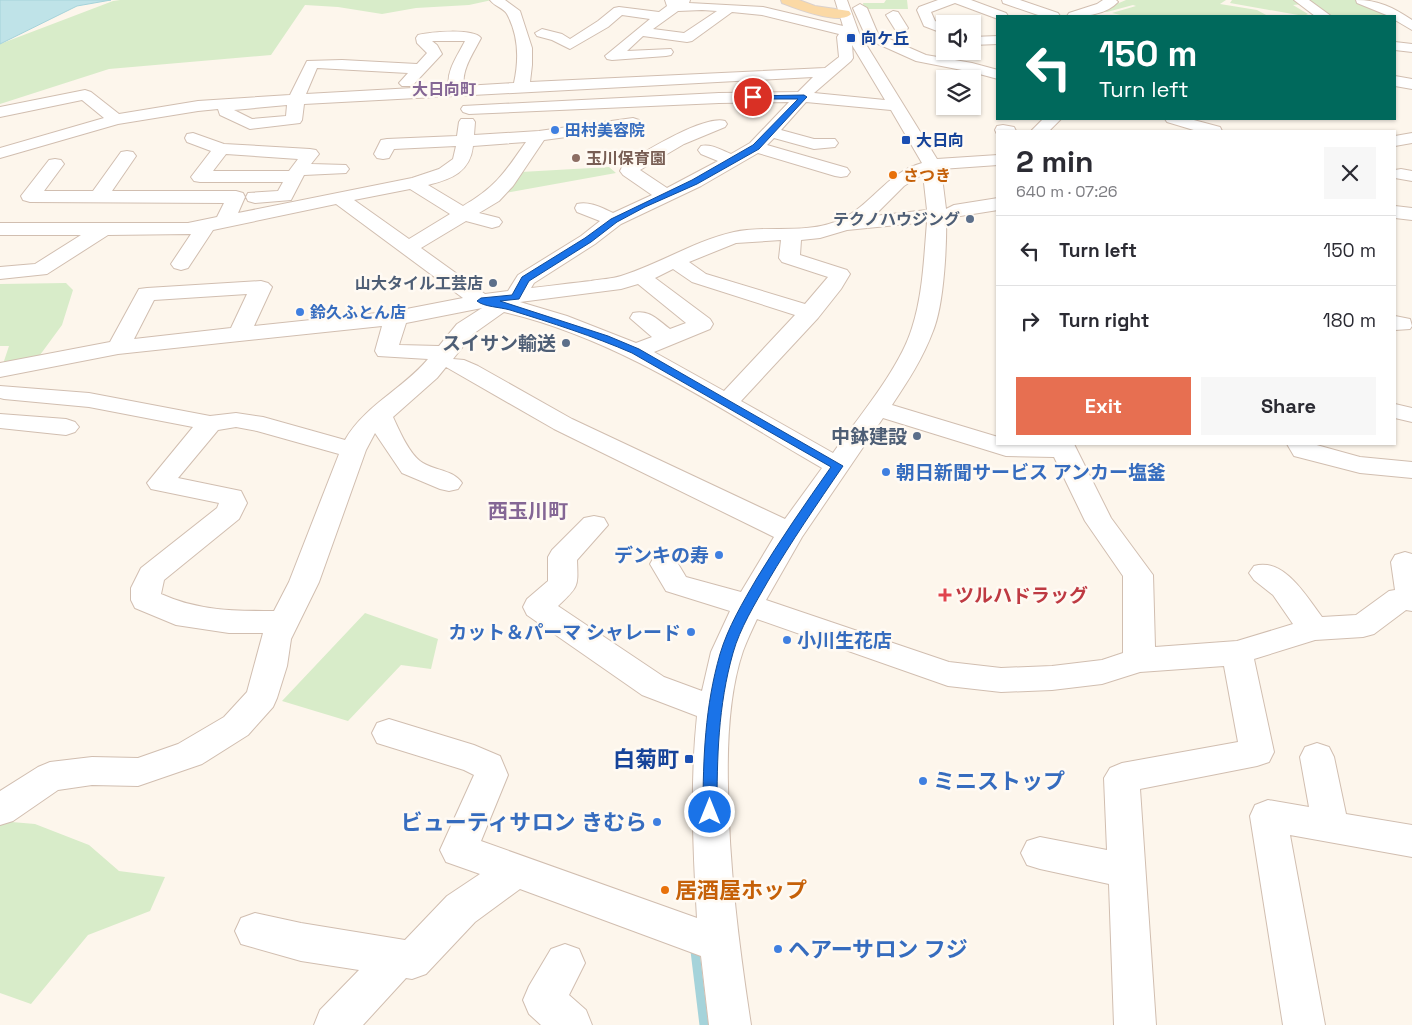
<!DOCTYPE html>
<meta charset="utf-8">
<style>
body{margin:0;font-family:"Space Grotesk","Noto Sans JP",sans-serif;background:#f7f7f7;color:#2b2b33;height:100vh;display:flex;flex-direction:column;font-size:19px;white-space:nowrap}
*{box-sizing:border-box;margin:0}
p{font-size:16px;color:#7c7c81}
.icon{flex:none;width:28px;height:28px;fill:none;stroke:currentColor;stroke-width:2;stroke-linecap:round;stroke-linejoin:round}
.map{position:relative;flex:1;overflow:hidden}
.details{position:absolute;left:996px;top:130px;width:400px;height:315px;display:flex;flex-direction:column;background:#fff;border-radius:0px;box-shadow:0 1px 4px #0004}
.details>*{flex:none}
.banner{position:absolute;left:996px;top:15px;width:400px;height:105px;border-radius:0px;box-shadow:0 1px 4px #0004;background:#00695c;color:#fff;overflow:hidden}
.tools{position:absolute;left:936px;top:15px;display:grid;gap:10px}
.tools a{display:grid;place-items:center;width:45px;height:45px;border-radius:0px;background:#fff;box-shadow:0 1px 4px #0004;font-size:25px}
.pin{position:absolute;display:grid;place-items:center;width:42px;height:42px;color:#fff;margin:-21px;border:2px solid #fff;border-radius:50%;box-shadow:0 1px 5px #0007}
.me{position:absolute;width:55px;margin:-28px;rotate:0deg;stroke-linejoin:round;filter:drop-shadow(0 0 4px #0008)}
.turn{display:flex;align-items:center;gap:18px;height:105px;padding:0 20px;font-size:22px}
.turn .icon{width:65px;height:65px;stroke-width:2.5}
.turn b{display:block;font-size:35px;line-height:42px}
.round{display:grid;place-items:center;flex:none;width:52px;height:52px;border-radius:0px;background:#f7f7f7}
.headline{display:flex;align-items:center;justify-content:space-between;height:85px;padding:0 20px}
h1{font-size:30px;font-weight:700;line-height:38px}
.button{display:flex;gap:10px;margin-top:auto;padding:10px 20px}
.button a{flex:1;height:58px;border-radius:0px;background:#e76f51;color:#fff;font-size:20px;font-weight:700;line-height:58px;text-align:center}
.button a+a{background:#f7f7f7;color:#2b2b33}
ul{padding:0;list-style:none}
li{display:flex;align-items:center;gap:15px;height:70px;padding:0 20px;border-top:1px solid #e1e1e2}
li div{flex:1}
li b{display:block;font-size:19px}
li em{font-style:normal}
.map>svg:first-child{display:block}
</style>
<div class="map">
<svg width="1412" height="1025" viewBox="0 0 1412 1025">
<rect width="100%" height="100%" fill="#fdf6ec"/>
<path fill="#d8ecc9" d="M120,0H492L469,5L416,8L382,14L338,7L305,5L271,55L109,69L0,104V44L113,1Z
M886,0H907L908,9H864L863,3H884Z
M1126,0H1226L1220,4L1257,10L1268,16H1125L1112,13L1136,6L1133,5L1107,12L1100,11Z
M1232,0H1295L1302,4L1293,5L1308,14L1304,16L1230,3Z
M1304,0H1356L1392,16H1331Z
M609,167L616,173L505,193L521,172Z
M66,283L73,290L62,325L40,355L3,364L9,346H0V284Z
M365,613L438,639L431,669L401,665L348,721L282,701Z
M0,821L35,824L89,845L119,871L165,877L150,911L88,935L31,1004L0,993Z"/>
<path fill="#bfe3e8" stroke="#a5d3da" d="M0,0H111L77,6L0,44Z"/>
<g fill="none" stroke-linecap="round" stroke-linejoin="round">
<path stroke="#a5d3da" stroke-width="9" d="M695,951L704,1025"/>
<defs>
<path id="minor" d="M490,0H505L520,11L532,48V65L530,82L825,68L839,57L837,37L839,34L762,15L732,12L692,41L687,42L643,36L627,51L671,49L673,52L671,55L666,56L612,60L607,59L605,56L650,19L622,15L608,27L570,49L552,40L537,36L535,33L542,29L562,34L570,39L598,21L614,8L619,7L659,12L667,6L665,0H690L689,3L763,7L843,26L835,0H847L859,33L937,159L998,155V165L941,169L946,209L954,205L998,198V210L954,217L946,214C947,244 944,305 933,331C923,358 908,381 892,405L998,437V444H1074L1111,518L1153,575L1155,647L1237,641L1293,624L1273,595L1254,580L1249,573L1254,566C1284,557 1306,596 1322,617L1356,615L1389,591L1395,590L1391,562L1395,555L1405,552L1412,554V611L1406,610L1374,634L1363,637L1315,640L1254,659L1274,752L1269,762L1257,766L1140,789L1156,1025H1114L1109,884L1040,869L1027,865L1021,853L1027,841L1040,837L1107,850L1104,778L1110,768L1122,763L1238,742L1224,666L1140,672L1102,684L1052,690L1001,692L948,686L757,619C752,630 747,640 743,651C729,692 727,743 728,787C729,867 739,946 751,1025H709L701,956L520,889L475,922L426,974L412,979L406,978L363,1025H314L320,1010L359,970L301,961L241,944L235,931L241,918L255,913L301,923L405,940L447,896L480,874L446,862L440,850L474,775L464,770L377,743L372,733L377,723L389,719L474,745L500,756L508,775L481,841L697,918C693,850 690,784 697,716L642,695L527,615L523,607L527,599L548,581V557L552,550L584,518L594,516L604,518L608,525L577,560C578,587 579,586 558,606L664,677L702,691L711,652L730,611L666,591L650,564L654,557L664,554L674,557L686,577L741,592L774,537L554,429L446,367L437,378L393,417C399,430 409,453 420,461C433,471 453,469 462,483L458,489L449,491L440,489L402,473L375,433L366,450L319,582L291,639L287,666L277,698L273,707L248,735L202,764L138,786L92,785L58,790L13,821L0,825V791L38,767L50,762L92,757L138,758L178,744L224,717L247,692L263,633H229L176,625L135,608L131,600V588L141,568L217,508L219,503L151,489L147,483L193,427L89,407L4,399L0,398V386L89,393L210,416L236,413L263,417L345,440C364,406 403,389 428,359L378,356L375,351L382,326L118,354L0,377V363L110,342L139,289L147,288L261,281L268,283L272,287L254,326L396,311L463,298L336,204L213,230L188,268L181,270L174,268L171,264L191,234L108,235L47,274L0,279V267L35,264L81,235H0V223H188L217,217L224,203L30,202L23,200L21,196L49,160L55,159L61,160L64,164L44,191H93L121,152L127,151L133,152L136,156L112,191H236L243,193L245,197L238,213L412,178L439,169L453,159L456,146L394,149L389,158L383,159L377,158L374,154L381,140L387,139L457,136L459,122L461,119H473L475,122L474,135L539,131L633,118L639,120L641,123L639,126L633,128L544,140L513,186L499,201L479,213L499,218L502,222L499,226L492,228L466,221L421,248L485,294L508,291L518,275L581,236L600,221L577,212L575,208L577,204C590,201 602,208 613,213L652,195L623,175L620,171L623,165C643,153 703,115 725,121L727,124L725,127L684,144L640,170L667,188L718,161L701,154L698,150L701,146C712,144 721,150 731,154L750,143L789,102L719,103L469,114L463,112L461,109L463,106L719,93L798,92L813,77L304,104L302,120L300,123L250,129L220,115L218,109L198,111L118,124L0,158V148L104,118L82,100L0,117V107L85,90L91,92L119,114L198,101L290,95L307,61L342,60L417,64L427,53L417,43L416,38L418,35C430,32 473,28 481,38C474,52 461,70 464,86L514,83C519,60 519,36 507,14C504,8 494,6 490,0ZM702,10L717,11L684,33L653,29L678,11ZM432,41H465C458,55 446,71 449,86L306,94L317,68L408,73L399,83L402,86H412L442,54L437,45ZM852,45L885,100L814,93L851,61L853,58ZM806,102L891,110L922,163C885,173 871,208 835,222C803,234 767,225 734,232C694,241 660,264 621,276C612,279 601,279 591,281C571,283 551,286 531,288L534,283L595,244L621,224L701,186L758,153L835,176L841,177L847,176L850,172L847,168L767,145L774,138L814,149L835,147L838,143L835,139H814L781,130ZM287,105L286,116L252,119L234,110ZM526,142C505,172 496,187 463,206L428,185C452,179 470,172 473,146ZM923,174L927,210L874,216L904,186ZM410,189L450,214L409,239L354,200ZM927,222C924,257 923,294 912,328C900,368 858,418 833,453L741,401L818,318L841,289L850,274L847,270L800,255L801,240L820,238L847,230ZM781,240L779,258L782,262L828,277L805,304L706,274L689,262L736,243ZM673,269L692,282L795,315L724,391L654,352L710,329L713,324L710,319L655,278ZM638,284L686,323L670,329C658,320 649,309 633,313L630,318L652,337L636,343L567,316L520,302L621,289ZM247,294L231,328L134,339L154,300ZM482,308L457,324L439,346L399,345L406,323ZM504,312C620,339 720,409 822,468L785,519L572,419L478,366L464,360L453,359L473,334ZM883,418L1006,456L1054,457L1085,521L1123,576V653L1102,660L1052,666L1001,668L949,662L766,600L802,537ZM236,427L257,431L339,454L289,582L274,611C235,611 198,611 161,594L164,580L239,519L247,503L241,491L178,478L218,430Z
M938,0H971L1006,13L1008,16H998V19L955,3L931,12L935,21L945,25V34L924,26L917,10L919,7Z
M1002,0H1020L1058,13L1060,16H1041L1003,3Z
M1103,0H1116L1118,2C1106,15 1083,17 1067,16L1069,13L1097,4Z
M1294,0H1309L1331,16H1315Z
M1356,0C1378,0 1393,7 1412,20V30L1395,20V16H1389L1357,3Z
M860,4L867,8L878,34L926,55L972,63L998,70V79L972,72L916,61L867,39L853,8Z
M893,11L898,12L908,28L906,31L901,32L896,31L886,15Z
M998,36V44L972,45V37Z
M1395,42L1412,44V52L1395,50Z
M1395,76L1412,79V89L1395,86Z
M1043,119H1061L1049,131H1031Z
M1165,119H1190L1220,127L1222,131H1197L1167,122Z
M1003,125L1014,127L1016,131H998L997,134L995,130L997,126Z
M193,133L224,144L310,149L316,150L319,154L311,164L346,165L349,169L346,173L304,175L291,200L255,203L248,201L246,197L248,193L278,191L283,182H200L194,181L191,177L211,151L187,142L185,138L187,134ZM226,154L298,159L289,171H213Z
M1412,133V143L1395,146V136Z
M1401,169L1412,171V181L1395,178V170Z
M1395,206L1412,208V220L1395,218Z
M1395,316L1410,319L1412,326L1410,329L1395,330Z
M1395,404L1412,408V422L1395,418Z
M0,414L66,419L75,422L79,427L75,432L66,435L0,428Z
M1287,444H1313L1360,457L1412,462V478L1360,473L1294,456Z
M1317,743L1329,747L1334,757L1346,814L1412,825V857L1290,835L1325,1025H1283L1250,816L1255,805L1268,800L1309,807L1300,757L1305,747Z
M565,944L579,949L585,963L569,995L586,1010L592,1025H541L529,1014L523,1000L529,986L551,949Z"/>
<path id="major" d="M781,0H799L815,6L849,11L851,14C841,26 795,8 782,3Z"/>
</defs>
<use href="#minor" stroke="#d1beb0" stroke-width="2"/>
<use href="#major" stroke="#dad1cd" stroke-width="2"/>
<use href="#minor" fill="#fff" fill-rule="evenodd"/>
<use href="#major" fill="#fbd9a5" fill-rule="evenodd"/>
</g>
<path fill="#1a73e8" stroke="#114b97" d="M804,95L807,97L806,98L759,149L697,184L645,207L617,222L591,242L529,281L519,299L500,301L608,336L639,349L843,466C817,504 791,542 768,581C755,604 740,628 733,653C718,706 717,758 717,812L715,817L710,819L705,817L703,812C703,758 705,706 720,654C728,627 743,602 757,578C780,540 805,504 831,467L632,353C593,336 552,323 510,310C500,307 484,307 477,301L481,298L512,295L522,277L585,238L611,219L692,180L753,145L798,99H753L750,97L751,96Z"/>
<g fill="#1a4fb4" stroke="#fffaf3" stroke-width="2">
<rect x="846" y="33" width="10" height="10" rx="2.5"/>
<rect x="901" y="135" width="10" height="10" rx="2.5"/>
<rect x="684" y="754" width="10" height="10" rx="2.5"/>
</g>
<g fill="#3f7fe0" stroke="#fffaf3" stroke-width="2">
<circle cx="555" cy="130" r="5"/>
<circle cx="300" cy="312" r="5"/>
<circle cx="886" cy="472" r="5"/>
<circle cx="719" cy="555" r="5"/>
<circle cx="691" cy="632" r="5"/>
<circle cx="787" cy="640" r="5"/>
<circle cx="923" cy="781" r="5"/>
<circle cx="657" cy="822" r="5"/>
<circle cx="778" cy="949" r="5"/>
</g>
<circle fill="#8d6e63" stroke="#fffaf3" stroke-width="2" cx="576" cy="158" r="5"/>
<g fill="#e8710a" stroke="#fffaf3" stroke-width="2">
<circle cx="893" cy="175" r="5"/>
<circle cx="665" cy="890" r="5"/>
</g>
<g fill="#5c6f8a" stroke="#fffaf3" stroke-width="2">
<circle cx="970" cy="219" r="5"/>
<circle cx="493" cy="283" r="5"/>
<circle cx="566" cy="343" r="5"/>
<circle cx="917" cy="436" r="5"/>
</g>
<path fill="#e0444e" stroke="#fffaf3" stroke-width="2" d="M942.5 587.5h5v5h5v5h-5v5h-5v-5h-5v-5h5z"/>
<g text-anchor="middle" dominant-baseline="central" stroke-width="5" stroke-linejoin="round" paint-order="stroke">
<g font-size="16" font-weight="bold" fill="#164399" stroke="#fffaf3" text-anchor="start">
<text x="861" y="38">向ケ丘</text>
<text x="916" y="140">大日向</text>
</g>
<g font-size="16" font-weight="bold" fill="#846695" stroke="#fffaf3">
<text x="444" y="89">大日向町</text>
</g>
<g font-size="16" font-weight="bold" fill="#366cbe" stroke="#fffaf3" text-anchor="start">
<text x="565" y="130">田村美容院</text>
<text x="310" y="312">鈴久ふとん店</text>
</g>
<g font-size="16" font-weight="bold" fill="#785e54" stroke="#fffaf3" text-anchor="start">
<text x="586" y="158">玉川保育園</text>
</g>
<g font-size="16" font-weight="bold" fill="#c56008" stroke="#fffaf3" text-anchor="start">
<text x="903" y="175">さつき</text>
</g>
<g font-size="16" font-weight="bold" fill="#4e5e75" stroke="#fffaf3" text-anchor="end">
<text x="960" y="219">テクノハウジング</text>
<text x="483" y="283">山大タイル工芸店</text>
</g>
<g font-size="19" font-weight="bold" fill="#4e5e75" stroke="#fffaf3" text-anchor="end">
<text x="556" y="343">スイサン輸送</text>
<text x="907" y="436">中鉢建設</text>
</g>
<g font-size="19" font-weight="bold" fill="#366cbe" stroke="#fffaf3" text-anchor="start">
<text x="896" y="472">朝日新聞サービス アンカー塩釜</text>
<text x="709" y="555" text-anchor="end">デンキの寿</text>
<text x="681" y="632" text-anchor="end">カット＆パーマ シャレード</text>
<text x="797" y="640">小川生花店</text>
</g>
<g font-size="19" font-weight="bold" fill="#be3a42" stroke="#fffaf3" text-anchor="start">
<text x="955" y="595">ツルハドラッグ</text>
</g>
<g font-size="20" font-weight="bold" fill="#846695" stroke="#fffaf3">
<text x="528" y="511">西玉川町</text>
</g>
<g font-size="22" font-weight="bold" fill="#164399" stroke="#fffaf3" text-anchor="end">
<text x="679" y="759">白菊町</text>
</g>
<g font-size="22" font-weight="bold" fill="#366cbe" stroke="#fffaf3" text-anchor="start">
<text x="933" y="781">ミニストップ</text>
<text x="647" y="822" text-anchor="end">ビューティサロン きむら</text>
<text x="788" y="949">ヘアーサロン フジ</text>
</g>
<g font-size="22" font-weight="bold" fill="#c56008" stroke="#fffaf3" text-anchor="start">
<text x="675" y="890">居酒屋ホップ</text>
</g>
</g>
</svg>
<div class="tools">
<a><svg class="icon" aria-label="sound" viewBox="0 0 24 24"><path d="M4 9h4l5-4v14l-5-4H4zM17 9q2 3 0 6"/></svg></a>
<a><svg class="icon" aria-label="layers" viewBox="0 0 24 24"><path d="M12 4l9 5-9 5-9-5zM3 14l9 5 9-5"/></svg></a>
</div>
<div class="pin" style="left:753px;top:97px;background:#d93025"><svg class="icon" aria-label="arrive" viewBox="0 0 24 24"><path d="M6 21V4h12l-3 4 3 4H6"/></svg></div>
<svg class="me" style="left:710px;top:812px" viewBox="-20 -20 40 40"><circle r="17" fill="#1a73e8" stroke="#fff" stroke-width="3"/><path d="M0-11L8 9 0 5-8 9z" fill="#fff"/></svg>
<div class="banner">
<div class="turn"><svg class="icon" aria-label="left" viewBox="0 0 24 24"><path d="M17 20v-9H6M10 6l-5 5 5 5"/></svg><div><b>150 m</b>Turn left</div></div>
</div>
<section class="details">
<div class="headline"><div><h1>2 min</h1><p>640 m · 07:26</p></div><a class="round"><svg class="icon" aria-label="close" viewBox="0 0 24 24"><path d="M6 6l12 12M18 6L6 18"/></svg></a></div>
<ul>
<li><svg class="icon" aria-label="left" viewBox="0 0 24 24"><path d="M17 20v-9H6M10 6l-5 5 5 5"/></svg><div><b>Turn left</b></div><em>150 m</em></li>
<li><svg class="icon" aria-label="right" viewBox="0 0 24 24"><path d="M7 20v-9h11M14 6l5 5-5 5"/></svg><div><b>Turn right</b></div><em>180 m</em></li>
</ul>
<div class="button"><a>Exit</a><a>Share</a></div>
</section>
</div>
